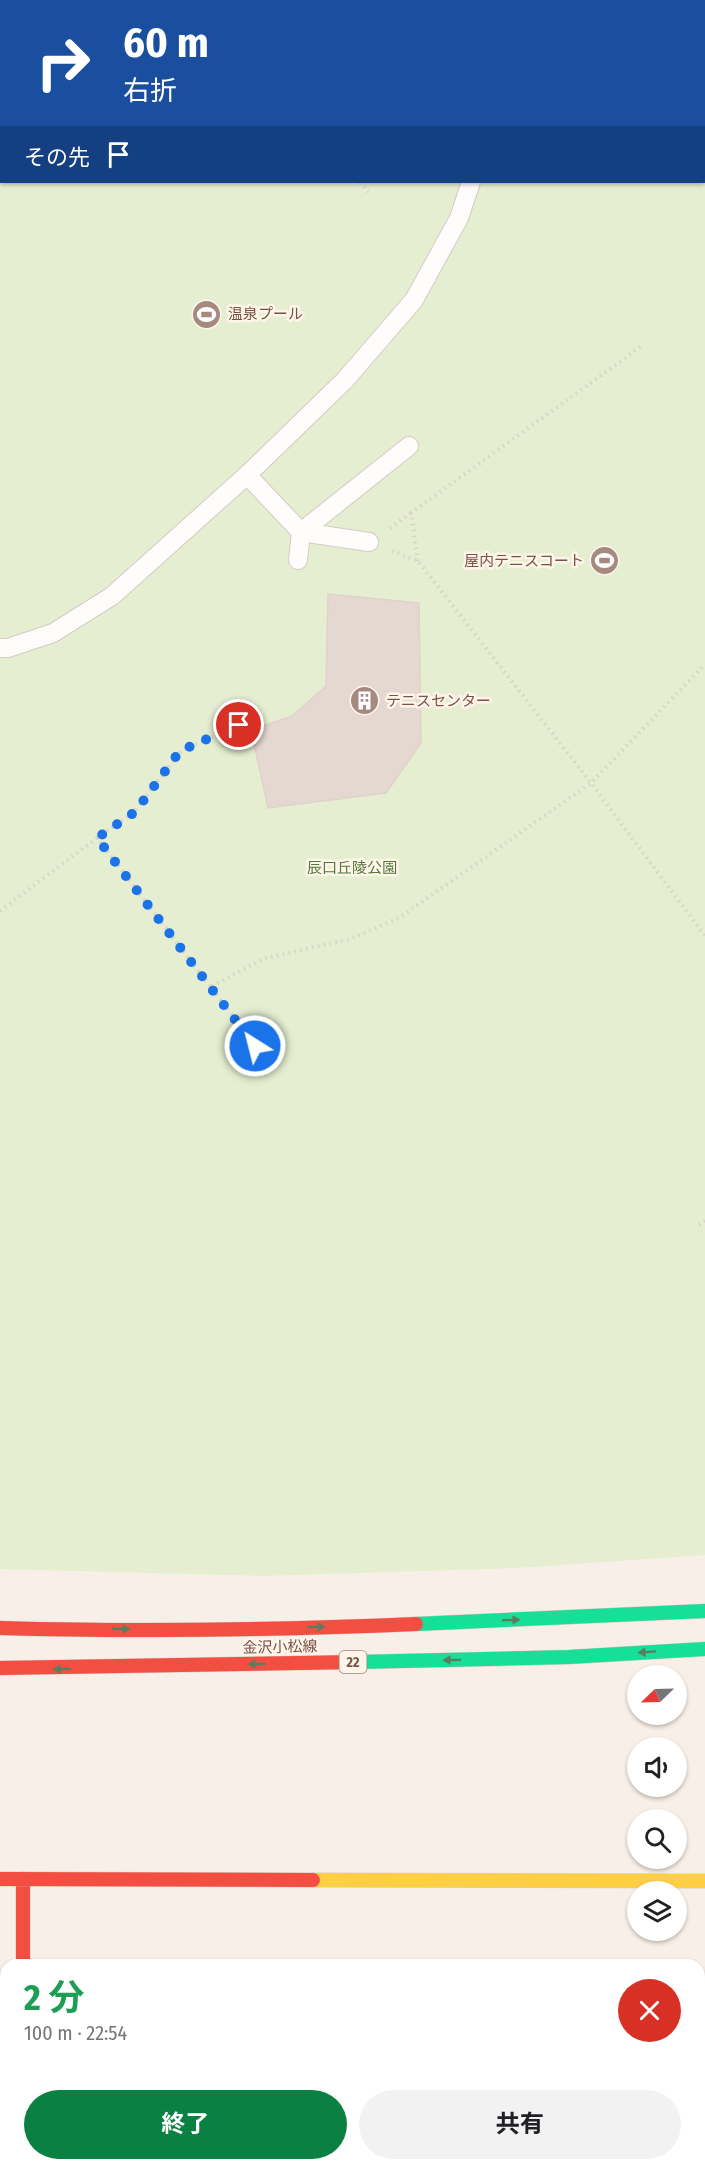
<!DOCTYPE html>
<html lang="ja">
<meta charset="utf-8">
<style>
body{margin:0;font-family:"Fira Sans Condensed","Noto Sans JP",sans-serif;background:#f2f2f2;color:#202124;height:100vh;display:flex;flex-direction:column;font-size:22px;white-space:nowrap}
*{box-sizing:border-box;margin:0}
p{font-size:20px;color:#757577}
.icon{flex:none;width:33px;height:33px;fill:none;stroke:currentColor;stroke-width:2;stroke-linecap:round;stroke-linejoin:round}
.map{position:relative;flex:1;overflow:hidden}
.details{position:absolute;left:0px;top:1959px;width:705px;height:212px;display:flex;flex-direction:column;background:#fff;border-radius:18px 18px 0 0;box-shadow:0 2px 4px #0004}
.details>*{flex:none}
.guide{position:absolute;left:0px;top:0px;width:705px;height:183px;box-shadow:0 2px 4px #0004;background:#1a4fa0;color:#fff;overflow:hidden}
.needle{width:39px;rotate:247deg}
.controls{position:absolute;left:627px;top:1665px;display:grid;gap:12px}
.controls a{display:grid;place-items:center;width:60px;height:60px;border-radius:50%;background:#fff;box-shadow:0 2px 4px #0004;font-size:30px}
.pin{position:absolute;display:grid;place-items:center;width:51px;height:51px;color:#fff;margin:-26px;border:3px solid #fff;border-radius:50%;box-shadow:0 2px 6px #0007}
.me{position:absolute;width:66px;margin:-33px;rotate:324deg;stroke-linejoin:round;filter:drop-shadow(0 0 4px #0008)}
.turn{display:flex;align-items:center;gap:21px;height:126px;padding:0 24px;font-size:27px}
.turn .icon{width:78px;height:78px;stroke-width:2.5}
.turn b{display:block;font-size:42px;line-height:51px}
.then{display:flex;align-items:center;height:57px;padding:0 24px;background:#0003;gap:12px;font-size:22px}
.round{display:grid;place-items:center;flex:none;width:63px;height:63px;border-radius:32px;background:#f2f2f2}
.headline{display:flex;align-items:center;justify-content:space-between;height:102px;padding:0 24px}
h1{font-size:36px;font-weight:700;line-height:45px;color:#1e9e55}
.action{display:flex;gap:12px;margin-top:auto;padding:12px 24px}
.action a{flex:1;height:69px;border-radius:36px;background:#0b8043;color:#fff;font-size:24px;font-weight:700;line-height:69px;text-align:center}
.action a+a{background:#f2f2f2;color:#202124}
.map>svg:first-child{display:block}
</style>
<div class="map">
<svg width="705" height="2170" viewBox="0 0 705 2170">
<rect width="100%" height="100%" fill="#f8f0e8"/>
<path fill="#e5eed1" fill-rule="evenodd" d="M0,0H705V1555L517,1568L261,1576L0,1569ZM2,2H704V182H2Z"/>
<path fill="#e5d8d0" stroke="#e1d2ca" stroke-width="1.5" d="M328,594L419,603L421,743L386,793L268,808L251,730L292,716L326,686Z"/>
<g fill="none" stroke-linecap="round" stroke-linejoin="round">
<defs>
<path id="lane" d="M512,2V0
M247,475L301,532L409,446
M298,560L301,532L369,542
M0,648H8L53,633L112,596L247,475L345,380L414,300L459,218L471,182"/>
<path id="fast" d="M416,1624L705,1611
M357,1662L569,1657L705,1649"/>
<path id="slow" d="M313,1880L705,1881
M21,2164V2170"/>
<path id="jam" d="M0,1628C138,1632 278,1630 416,1624
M0,1668L357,1662
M0,1879L313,1880
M23,1879V1965"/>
</defs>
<use href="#lane" stroke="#d6cbc5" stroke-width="20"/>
<use href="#fast" stroke="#d8ccc6" stroke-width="15"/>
<use href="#slow" stroke="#d8ccc6" stroke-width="15"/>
<use href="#jam" stroke="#d8ccc6" stroke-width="15"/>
<path stroke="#dbd0cb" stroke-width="4" stroke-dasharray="1.5 4.5" stroke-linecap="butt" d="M322,0L325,2
M152,2L156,0
M0,61L2,60
M360,182L368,192
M390,528L411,513
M392,551L418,561L591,783L705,936
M418,561L411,513L643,345
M97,838L134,812L181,751L239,725L237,707
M0,911L97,838L255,1045
M212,986L263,959L350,939L399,918L591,783L705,664
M699,1225L705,1221"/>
<use href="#lane" stroke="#fefdfc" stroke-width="18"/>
<use href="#fast" stroke="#16e098" stroke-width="14"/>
<use href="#slow" stroke="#ffcf43" stroke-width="14"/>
<use href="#jam" stroke="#f24e42" stroke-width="14"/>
</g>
<defs><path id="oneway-solid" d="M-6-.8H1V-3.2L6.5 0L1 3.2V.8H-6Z" transform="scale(1.5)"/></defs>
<g fill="#5b7d5f">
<use href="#oneway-solid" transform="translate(511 1620) rotate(-2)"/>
<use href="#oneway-solid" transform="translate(316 1627) rotate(-1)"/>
<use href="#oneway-solid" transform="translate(121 1629) rotate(-1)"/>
<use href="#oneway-solid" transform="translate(647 1652) rotate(176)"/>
<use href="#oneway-solid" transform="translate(452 1660) rotate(179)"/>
<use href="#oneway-solid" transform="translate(257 1664) rotate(179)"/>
<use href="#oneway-solid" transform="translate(62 1669) rotate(179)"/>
</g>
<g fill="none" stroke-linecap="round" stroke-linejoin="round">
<path stroke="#1a73e8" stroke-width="10" stroke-dasharray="0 18" d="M239,725L180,751L135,812L97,838L255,1046"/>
</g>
<defs>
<symbol id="stadium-disc" viewBox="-11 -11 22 22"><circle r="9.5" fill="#a58a7f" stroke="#fff5ea"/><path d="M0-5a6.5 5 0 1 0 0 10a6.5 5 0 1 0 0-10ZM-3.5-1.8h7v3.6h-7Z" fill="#fff"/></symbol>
<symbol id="building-disc" viewBox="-11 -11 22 22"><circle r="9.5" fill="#a58a7f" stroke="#fff5ea"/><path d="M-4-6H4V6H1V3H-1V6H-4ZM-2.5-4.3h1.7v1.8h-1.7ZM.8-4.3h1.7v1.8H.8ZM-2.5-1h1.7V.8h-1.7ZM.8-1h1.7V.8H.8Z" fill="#fff"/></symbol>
</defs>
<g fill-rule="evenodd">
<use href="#stadium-disc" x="190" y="298" width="33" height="33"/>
<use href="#stadium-disc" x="588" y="544" width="33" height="33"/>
<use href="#building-disc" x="348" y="684" width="33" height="33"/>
</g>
<g text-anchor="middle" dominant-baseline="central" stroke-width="5" stroke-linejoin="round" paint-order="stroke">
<rect fill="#fff5ea" stroke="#a18477" stroke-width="1.5" x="339.5" y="1651" width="27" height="22" rx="4.5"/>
<g font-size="14" font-weight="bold" fill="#795346">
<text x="353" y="1662">22</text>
</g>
<g font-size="15" fill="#795346" stroke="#fff5ea" text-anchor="start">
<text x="228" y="314">温泉プール</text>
<text x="584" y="561" text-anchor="end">屋内テニスコート</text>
<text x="386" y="701">テニスセンター</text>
</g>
<g font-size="15" fill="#537a3a" stroke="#fff5ea">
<text x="352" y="868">辰口丘陵公園</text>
</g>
<g font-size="15" fill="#795346" stroke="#fff5ea">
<text transform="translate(280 1647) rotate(-1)">金沢小松線</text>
</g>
</g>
</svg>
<div class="controls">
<a><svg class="needle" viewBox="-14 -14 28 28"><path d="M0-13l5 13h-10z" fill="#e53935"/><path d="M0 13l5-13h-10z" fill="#757577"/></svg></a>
<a><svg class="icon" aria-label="sound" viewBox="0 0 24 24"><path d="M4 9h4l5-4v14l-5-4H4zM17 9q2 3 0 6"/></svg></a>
<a><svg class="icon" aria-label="search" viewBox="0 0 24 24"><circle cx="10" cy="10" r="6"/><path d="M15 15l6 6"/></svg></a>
<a><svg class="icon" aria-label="layers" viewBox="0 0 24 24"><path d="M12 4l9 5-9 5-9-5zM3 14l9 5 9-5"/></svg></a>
</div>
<div class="pin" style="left:239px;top:725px;background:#d93025"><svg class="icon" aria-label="arrive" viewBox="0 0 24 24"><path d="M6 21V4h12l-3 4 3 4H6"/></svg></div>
<svg class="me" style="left:255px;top:1046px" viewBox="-20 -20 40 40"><circle r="17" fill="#1a73e8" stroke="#fff" stroke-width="3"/><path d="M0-11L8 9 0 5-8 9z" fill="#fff"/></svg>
<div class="guide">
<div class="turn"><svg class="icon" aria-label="right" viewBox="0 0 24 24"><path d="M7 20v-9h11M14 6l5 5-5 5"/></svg><div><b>60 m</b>右折</div></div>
<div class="then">その先<svg class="icon" aria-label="arrive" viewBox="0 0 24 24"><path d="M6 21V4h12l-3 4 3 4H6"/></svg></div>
</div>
<section class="details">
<div class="headline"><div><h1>2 分</h1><p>100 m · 22:54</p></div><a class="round" style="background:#d93025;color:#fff"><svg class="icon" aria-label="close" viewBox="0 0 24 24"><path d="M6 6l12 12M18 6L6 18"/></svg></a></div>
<div class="action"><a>終了</a><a>共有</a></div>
</section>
</div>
